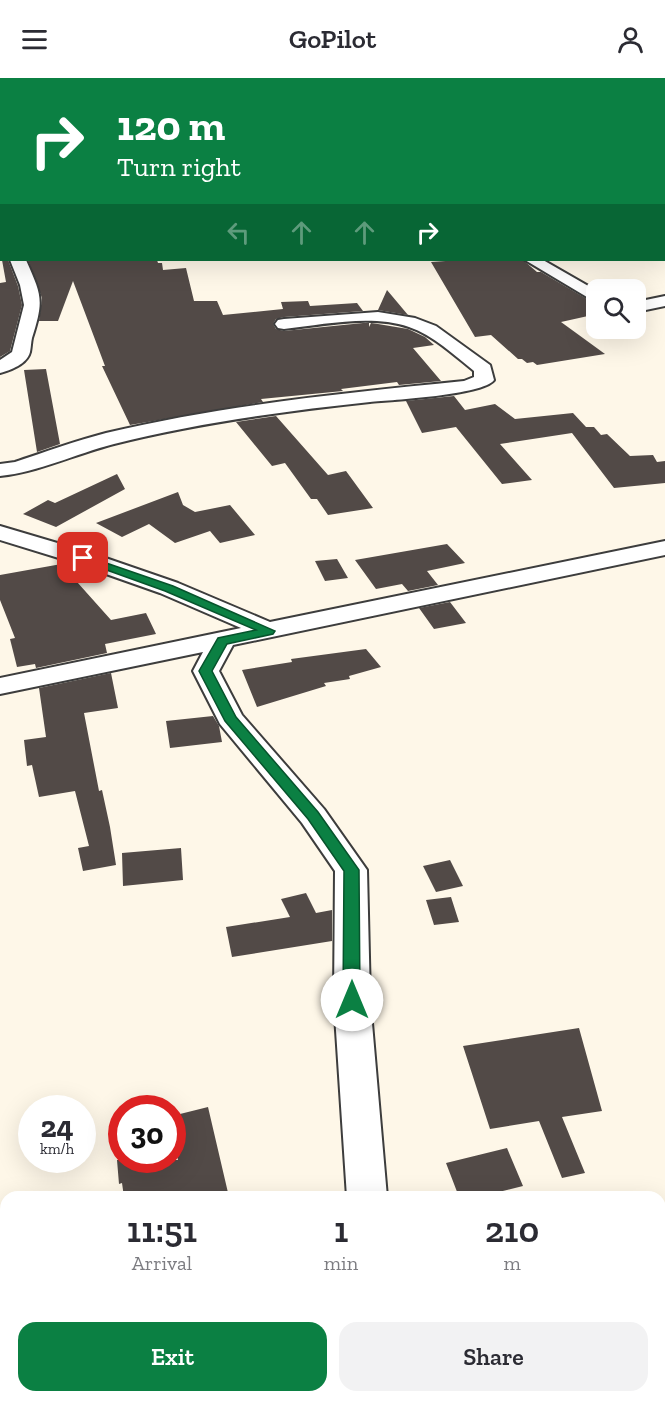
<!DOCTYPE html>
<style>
body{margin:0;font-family:"Zilla Slab",serif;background:#f2f2f3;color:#2b2b33;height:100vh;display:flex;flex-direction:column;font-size:22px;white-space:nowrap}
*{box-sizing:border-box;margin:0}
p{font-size:20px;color:#7c7c81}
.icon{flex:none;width:33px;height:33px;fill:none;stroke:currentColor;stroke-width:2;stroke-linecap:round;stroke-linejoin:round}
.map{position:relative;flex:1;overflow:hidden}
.details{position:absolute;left:0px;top:1113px;width:666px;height:212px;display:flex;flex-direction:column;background:#fff;border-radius:18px 18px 0 0;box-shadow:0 6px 24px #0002}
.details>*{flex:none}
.top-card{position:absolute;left:0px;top:0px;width:666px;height:183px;box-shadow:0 6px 24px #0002;background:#0b8043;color:#fff;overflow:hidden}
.tools{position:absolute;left:586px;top:201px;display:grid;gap:12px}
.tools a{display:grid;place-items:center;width:60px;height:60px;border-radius:12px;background:#fff;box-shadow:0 6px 24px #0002;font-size:30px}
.speed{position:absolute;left:18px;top:1017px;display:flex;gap:12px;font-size:30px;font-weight:700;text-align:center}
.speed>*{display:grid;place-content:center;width:78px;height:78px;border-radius:50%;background:#fff;box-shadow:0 6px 24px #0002;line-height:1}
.speed small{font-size:15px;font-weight:400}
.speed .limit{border:9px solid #d22;background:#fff;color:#111}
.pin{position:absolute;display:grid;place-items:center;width:51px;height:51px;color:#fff;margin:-26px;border-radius:12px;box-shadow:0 3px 9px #0006}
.me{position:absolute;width:66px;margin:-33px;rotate:0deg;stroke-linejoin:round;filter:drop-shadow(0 0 4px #0008)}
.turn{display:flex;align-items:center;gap:21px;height:126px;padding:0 18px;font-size:27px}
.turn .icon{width:78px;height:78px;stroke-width:2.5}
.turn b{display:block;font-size:42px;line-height:51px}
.lanes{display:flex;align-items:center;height:57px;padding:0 18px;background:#0003;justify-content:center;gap:30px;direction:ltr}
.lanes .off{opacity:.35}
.eta{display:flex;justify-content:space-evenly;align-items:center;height:102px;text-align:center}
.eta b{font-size:36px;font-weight:600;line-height:42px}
.primary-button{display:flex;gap:12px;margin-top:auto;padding:12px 18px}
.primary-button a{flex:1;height:69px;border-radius:18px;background:#0b8043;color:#fff;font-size:24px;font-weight:600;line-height:69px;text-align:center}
.primary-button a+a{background:#f2f2f3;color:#2b2b33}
header{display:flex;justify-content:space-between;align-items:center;height:78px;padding:0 18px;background:#fff;font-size:27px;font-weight:600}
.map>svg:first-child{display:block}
</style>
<header><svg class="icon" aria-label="menu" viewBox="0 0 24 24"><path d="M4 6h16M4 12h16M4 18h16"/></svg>GoPilot<svg class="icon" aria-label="person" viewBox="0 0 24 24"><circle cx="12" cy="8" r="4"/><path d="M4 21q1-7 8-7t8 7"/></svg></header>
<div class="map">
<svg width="665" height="1324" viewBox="0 0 665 1324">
<rect width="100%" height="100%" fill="#fef7e8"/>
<path fill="#524a47" d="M2,182H8L18,208L22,227L10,273L0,279V205L6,204Z
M28,182H157L158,185H162L163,192L186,190L194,223H217L223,237L283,231L281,224L308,223L310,228L357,225L363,233L284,239L276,241L273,246L276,251L284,253L363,245H369V249L371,245L378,246L408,251L425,259L434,267L413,270L441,303L399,307L397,304L341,311L343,313L261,321L263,324L130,347L102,288H105L73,203L58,243H39L42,220Z
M460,182H523L537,194H541L597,227V236L561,244L605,276L537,287L533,284L527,285L522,281H518L491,257L475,259L431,184Z
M387,212L408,237L378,232Z
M46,291L60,366L37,374L24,292Z
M454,318L465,332L495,326L515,341L573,335L586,349H594L601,357L607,356L630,378L653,377L657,384L665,383V405L614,410L572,355L500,366L532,402L502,406L456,349L422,355L406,323Z
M276,338L328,397L346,393L373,430L328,437L317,421H311L285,385L272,388L236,344Z
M117,396L125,411L56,449L23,436L48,422L55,425Z
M178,414L183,427L195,434L230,427L255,457L220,465L210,453L175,465L149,446L122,459L96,445Z
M447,466L465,485L427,493L438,507L408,513L402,506L376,511L355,482Z
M337,481L348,500L325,503L315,483Z
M67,485L69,495L111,542L146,535L156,556L105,566L107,575L36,590L35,586L17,589L10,561L15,560L0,522V497Z
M450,524L466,545L434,551L419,530Z
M366,571L381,589L349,598L350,601L324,605L326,608L257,629L242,592L292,584L291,581Z
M111,595L118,630L84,635L99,713L102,712L110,749L116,787L83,793L78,770L89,768L75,713L39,719L32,687L27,688L24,662L46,659L39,610Z
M213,638L219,648L222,664L170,670L166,643Z
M181,770L183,802L123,808L122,775Z
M450,782L463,808L436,814L423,788Z
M306,815L316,835L332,832V863L232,879L226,849L290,839L281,821Z
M451,819L459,844L434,847L426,822Z
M579,950L602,1033L562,1039L585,1095L562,1100L539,1043L490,1051L463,968Z
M208,1029L229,1119H124L122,1105L119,1106L117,1082H178L172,1058V1038Z
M507,1070L523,1108L478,1119H459L446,1085Z"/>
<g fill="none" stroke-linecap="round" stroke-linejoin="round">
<defs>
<path id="street" d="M33,0H45V2H34Z
M331,0H343V2H332Z
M0,157H2V167H0Z
M10,182H26C42,218 44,222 32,260C31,264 31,269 30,274C27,286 11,292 0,295V282L12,274L24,227L20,207Z
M525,182H543L597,213V225Z
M665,218V228L636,234V224Z
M378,234L415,240L436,248L490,287L494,302C483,317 392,322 370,324C285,333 197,345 114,366C75,376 39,394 0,398V386L15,384C45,374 75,363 106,355C224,327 344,315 464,303L474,299V293C454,277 433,257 409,249C370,236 323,247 284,251L278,250L275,246L278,242L284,241Z
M0,448L91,475L178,505L270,544L665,463V477L233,567L219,593L242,637L324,731L367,792L370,922L387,1119H347L334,922L335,793L302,745L220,646L193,593L203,574L0,616V600L241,550L160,515L75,485L0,462Z
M397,1318H443L445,1324H399Z"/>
</defs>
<use href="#street" stroke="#3d3d3d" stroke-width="4"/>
<path stroke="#2c2c2c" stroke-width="1.5" stroke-dasharray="2 1.5" stroke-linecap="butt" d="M537,2L543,0"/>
<use href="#street" fill="#fff" fill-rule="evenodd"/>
</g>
<path fill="#0b8043" stroke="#07532c" stroke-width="1.5" d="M83,477L173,508L275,553L273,556L227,566L212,593L236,639L318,734L359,792L360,922L358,927L352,929L346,927L343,922L344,793L308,741L225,643L199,593L218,560L256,552L165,513L79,482L77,480Z"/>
</svg>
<div class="tools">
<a><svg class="icon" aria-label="search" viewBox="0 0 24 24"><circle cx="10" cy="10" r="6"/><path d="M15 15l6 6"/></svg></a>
</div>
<div class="speed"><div>24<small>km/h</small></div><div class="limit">30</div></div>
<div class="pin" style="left:83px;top:480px;background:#d93025"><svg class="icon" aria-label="arrive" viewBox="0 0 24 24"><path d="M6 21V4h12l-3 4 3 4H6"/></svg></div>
<svg class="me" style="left:352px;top:922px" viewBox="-20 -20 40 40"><circle r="19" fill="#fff"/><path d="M0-13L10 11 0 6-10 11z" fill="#0b8043"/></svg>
<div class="top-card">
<div class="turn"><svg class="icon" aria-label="right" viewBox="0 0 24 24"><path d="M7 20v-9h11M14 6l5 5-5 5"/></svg><div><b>120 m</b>Turn right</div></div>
<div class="lanes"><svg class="icon off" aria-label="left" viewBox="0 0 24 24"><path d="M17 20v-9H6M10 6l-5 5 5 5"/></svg><svg class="icon off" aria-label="ahead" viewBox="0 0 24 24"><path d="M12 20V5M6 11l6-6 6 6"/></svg><svg class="icon off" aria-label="ahead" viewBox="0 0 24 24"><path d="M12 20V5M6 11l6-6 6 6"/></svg><svg class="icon" aria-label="right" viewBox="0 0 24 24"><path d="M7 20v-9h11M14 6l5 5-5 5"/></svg></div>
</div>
<section class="details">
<div class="eta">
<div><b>11:51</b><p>Arrival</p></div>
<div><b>1</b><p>min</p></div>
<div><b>210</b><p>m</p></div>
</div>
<div class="primary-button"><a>Exit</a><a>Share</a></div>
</section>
</div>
